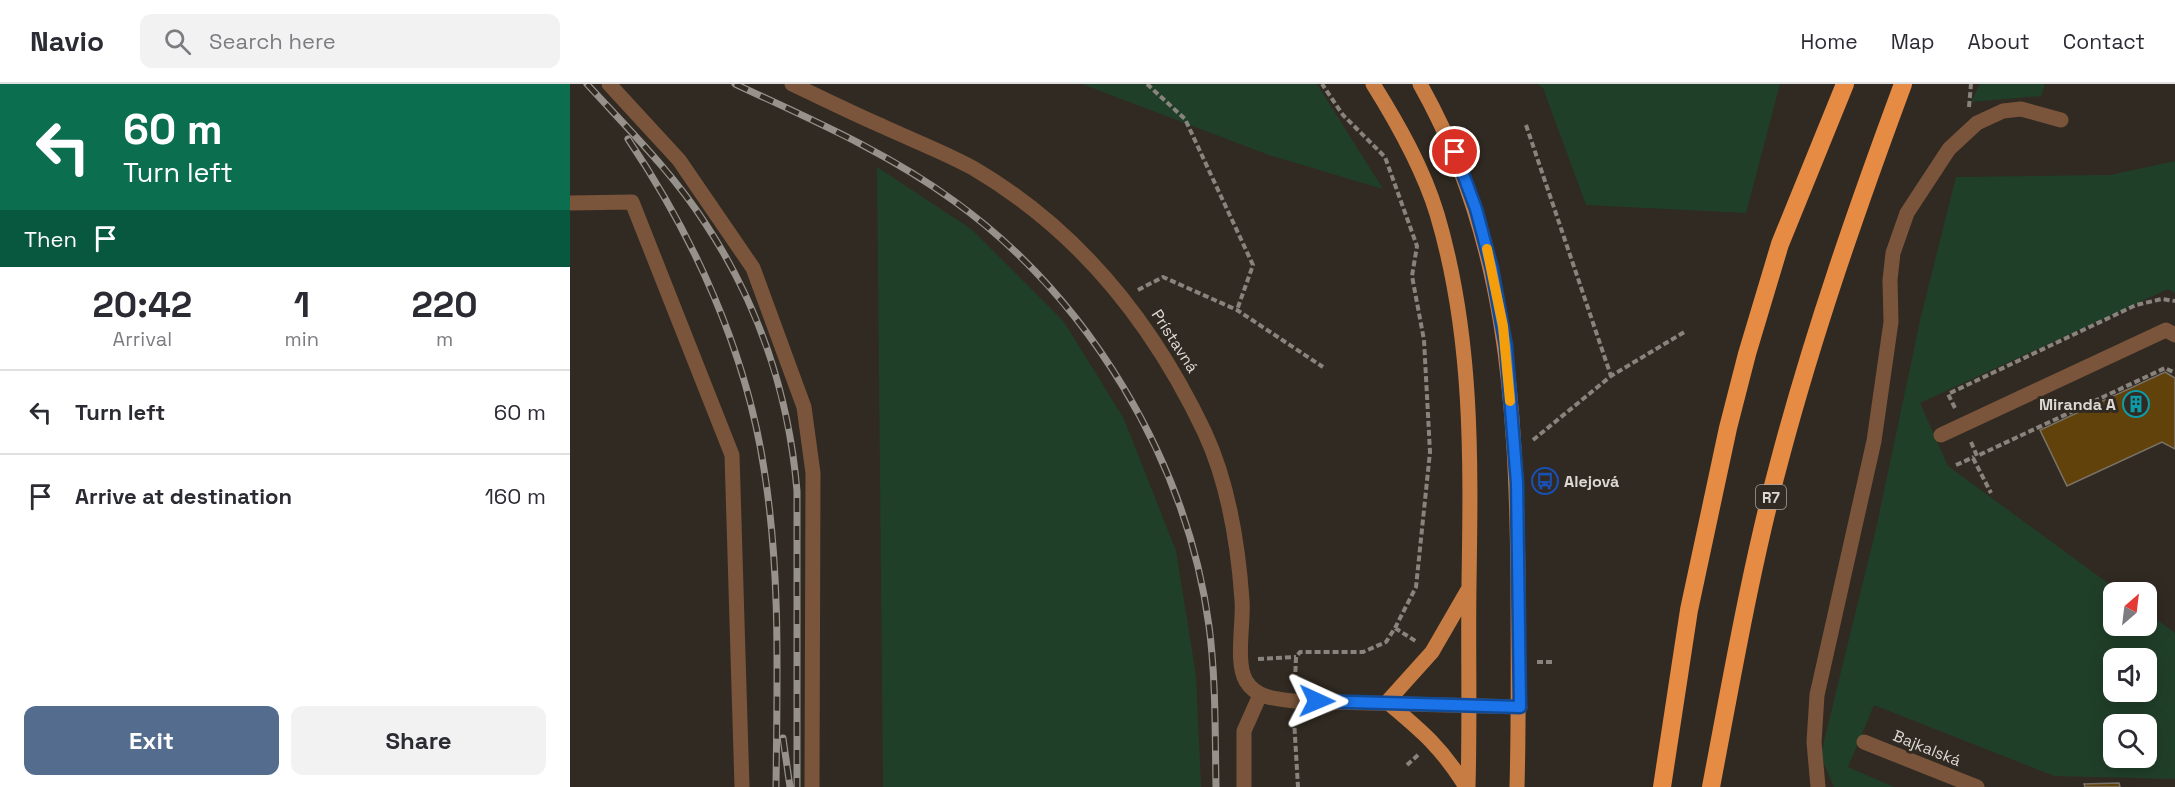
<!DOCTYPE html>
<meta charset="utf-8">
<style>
body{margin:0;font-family:"Space Grotesk",sans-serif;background:#f2f2f3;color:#2b2b33;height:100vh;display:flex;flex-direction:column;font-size:22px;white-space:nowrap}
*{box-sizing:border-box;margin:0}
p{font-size:20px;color:#7c7c81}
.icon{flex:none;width:33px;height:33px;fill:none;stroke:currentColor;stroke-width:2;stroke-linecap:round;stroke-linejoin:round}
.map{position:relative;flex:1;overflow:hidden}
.drawer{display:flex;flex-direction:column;background:#fff;width:570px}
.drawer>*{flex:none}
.top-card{background:#0b6e4f;color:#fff;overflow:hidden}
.needle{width:39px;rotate:28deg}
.controls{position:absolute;left:1533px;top:498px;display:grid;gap:12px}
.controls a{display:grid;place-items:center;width:54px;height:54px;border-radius:12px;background:#fff;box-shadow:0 3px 15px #0003;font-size:30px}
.pin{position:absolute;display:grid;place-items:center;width:51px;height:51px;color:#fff;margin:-26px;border:3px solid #fff;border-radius:50%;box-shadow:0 2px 6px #0007}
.me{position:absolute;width:66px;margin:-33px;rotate:91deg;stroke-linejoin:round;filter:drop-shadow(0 0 4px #0008)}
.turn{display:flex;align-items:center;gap:21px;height:126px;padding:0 24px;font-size:27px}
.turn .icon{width:78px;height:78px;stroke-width:2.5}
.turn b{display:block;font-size:42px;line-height:51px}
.then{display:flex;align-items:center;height:57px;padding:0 24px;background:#0003;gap:12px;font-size:22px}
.eta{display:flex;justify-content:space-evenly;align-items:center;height:102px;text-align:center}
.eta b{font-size:36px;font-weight:700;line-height:42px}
.cta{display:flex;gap:12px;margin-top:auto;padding:12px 24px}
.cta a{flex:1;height:69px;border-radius:12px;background:#546c8d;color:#fff;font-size:24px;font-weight:700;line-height:69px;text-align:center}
.cta a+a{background:#f2f2f3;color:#2b2b33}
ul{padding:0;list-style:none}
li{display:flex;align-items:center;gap:18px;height:84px;padding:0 24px;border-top:2px solid #e1e1e2}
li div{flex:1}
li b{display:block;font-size:22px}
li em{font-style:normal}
header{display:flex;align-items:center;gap:36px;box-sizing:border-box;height:84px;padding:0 30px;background:#fff;border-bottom:2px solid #e1e1e2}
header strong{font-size:28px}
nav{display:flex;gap:33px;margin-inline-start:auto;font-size:21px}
.search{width:420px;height:54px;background:#f2f2f3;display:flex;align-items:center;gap:15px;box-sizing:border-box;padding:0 21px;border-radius:12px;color:#7c7c81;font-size:22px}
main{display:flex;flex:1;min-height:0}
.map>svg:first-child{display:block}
</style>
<header>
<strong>Navio</strong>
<div class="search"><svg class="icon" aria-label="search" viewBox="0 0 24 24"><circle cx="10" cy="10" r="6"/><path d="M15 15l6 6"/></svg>Search here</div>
<nav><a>Home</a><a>Map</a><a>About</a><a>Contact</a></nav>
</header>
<main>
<section class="drawer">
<div class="top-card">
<div class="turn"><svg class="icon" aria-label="left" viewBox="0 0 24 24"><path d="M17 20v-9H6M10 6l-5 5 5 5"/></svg><div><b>60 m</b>Turn left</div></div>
<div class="then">Then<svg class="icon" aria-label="arrive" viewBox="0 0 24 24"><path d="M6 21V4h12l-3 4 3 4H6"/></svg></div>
</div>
<div class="eta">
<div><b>20:42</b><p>Arrival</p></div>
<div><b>1</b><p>min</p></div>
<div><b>220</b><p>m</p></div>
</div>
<ul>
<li><svg class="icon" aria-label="left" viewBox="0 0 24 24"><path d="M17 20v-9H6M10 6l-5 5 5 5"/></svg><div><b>Turn left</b></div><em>60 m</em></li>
<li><svg class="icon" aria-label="arrive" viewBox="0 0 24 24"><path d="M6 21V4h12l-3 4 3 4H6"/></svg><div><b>Arrive at destination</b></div><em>160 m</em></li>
</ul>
<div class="cta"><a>Exit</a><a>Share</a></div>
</section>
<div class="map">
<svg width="1605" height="703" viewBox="0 0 1605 703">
<rect width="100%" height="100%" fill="#312a22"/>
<path fill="#203f29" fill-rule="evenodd" d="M512,0H747L813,105L699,71Z
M968,0H1210L1176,129L1016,121L973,4Z
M1410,0H1475L1471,12L1401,18Z
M1605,77V209L1598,205L1350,319L1378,382L1550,508H1544V542H1576L1577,528L1605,549V695L1484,692L1304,621L1278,683L1324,703H1264L1251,673L1255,653L1306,445L1351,232L1386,93L1540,91ZM1544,574H1576V608H1544ZM1544,640H1576V674H1544Z
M307,83L401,145L494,238L554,335L606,467L626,592L631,703H313Z"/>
<path fill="#61420a" stroke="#7a7369" stroke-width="1.5" d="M1595,288L1605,294V365L1592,358L1497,402L1470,346Z
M1549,699L1550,703H1515L1514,700Z"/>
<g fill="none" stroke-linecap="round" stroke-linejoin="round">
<path stroke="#89837d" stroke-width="4" stroke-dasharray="6 3" stroke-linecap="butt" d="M577,0L615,35L683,181L667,226
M1399,23L1401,0
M956,41L1041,292
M568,206L593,193L667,226L753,283
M1385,324L1378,310L1566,221L1592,215L1605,217
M963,356L1041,292L1116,247
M1401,358L1407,372L1595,284L1605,289
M1403,374L1421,409
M1386,381L1404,373
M825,544L847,558
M688,575L726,573
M967,578H985
M725,597L726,573L730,568H793L816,558L825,544L846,503L860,368L854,256L842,192L847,162L815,73L773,31L752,0
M724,635L728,703
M837,681L848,671"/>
<path stroke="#7a553b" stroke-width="15" d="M39,0L109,76L183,184L234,323L243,389L242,703
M222,0C252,14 282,29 312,42C342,56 374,68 403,84C509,146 583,239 635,349C659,401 668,459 672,516C674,537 665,579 676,597C686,614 706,615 724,617L950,623
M0,119L62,118L162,371L172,703
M1371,351L1596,246L1605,251
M1294,658L1407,703
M674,703V647L690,611
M1248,703L1244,658L1247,611L1304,357L1321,238L1320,196L1323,169L1337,129L1379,65L1407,39L1433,27L1451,25L1491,36"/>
<path stroke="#c77c43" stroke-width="15" d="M803,0C828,40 853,84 867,130C903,251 901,374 899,499C898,567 900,635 898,703
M850,0C937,154 946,321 948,494C948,564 949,633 947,703
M896,703C872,664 852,647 817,618L862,568L899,504"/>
<path stroke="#e68b44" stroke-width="18" d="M1092,703L1119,526L1158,344L1177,270L1210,160L1275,0
M1141,703C1162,593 1181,482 1210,375C1244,247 1287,124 1333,0"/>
<defs>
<path id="rail" d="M17,0C58,45 102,88 135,139C188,219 219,311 227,407V703
M165,0C240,35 317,68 384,117C519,214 617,377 639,542C646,595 645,650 646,703
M58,55C124,153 176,267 194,385C211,490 207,597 206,703
M213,654L220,703"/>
</defs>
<use href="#rail" stroke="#96918b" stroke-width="7"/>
<use href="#rail" stroke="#312a22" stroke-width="4.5" stroke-dasharray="14" stroke-linecap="butt"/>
</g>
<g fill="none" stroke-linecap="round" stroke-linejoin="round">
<defs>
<path id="route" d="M747,617L950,623L947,399L936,262L922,185L906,125L885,68"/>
</defs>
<use href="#route" stroke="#114b97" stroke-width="15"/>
<use href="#route" stroke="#1a73e8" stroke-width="10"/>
<path stroke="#f59e0b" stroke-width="10" d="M917,165L933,242L940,317"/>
</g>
<defs>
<symbol id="building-ring" viewBox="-11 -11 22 22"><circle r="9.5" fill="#312a22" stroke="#0f9aa8" stroke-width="1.5"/><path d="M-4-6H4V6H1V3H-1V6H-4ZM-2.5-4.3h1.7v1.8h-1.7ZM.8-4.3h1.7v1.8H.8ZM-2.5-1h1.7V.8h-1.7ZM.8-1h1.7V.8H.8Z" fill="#0f9aa8"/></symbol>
<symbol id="bus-ring" viewBox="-11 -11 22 22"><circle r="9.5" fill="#312a22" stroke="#1a4fb4" stroke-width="1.5"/><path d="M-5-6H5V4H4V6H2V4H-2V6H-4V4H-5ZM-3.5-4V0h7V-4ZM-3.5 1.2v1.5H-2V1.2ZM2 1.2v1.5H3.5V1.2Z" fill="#1a4fb4"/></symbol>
</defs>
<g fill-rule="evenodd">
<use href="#building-ring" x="1551" y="305" width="30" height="30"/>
<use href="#bus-ring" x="960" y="382" width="30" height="30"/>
</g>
<g text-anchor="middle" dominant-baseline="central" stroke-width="6" stroke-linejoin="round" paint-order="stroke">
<rect fill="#312a22" stroke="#a9a49f" stroke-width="1.5" x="1186" y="401" width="30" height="24" rx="4.5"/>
<g font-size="15" font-weight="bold" fill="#ddd9d4">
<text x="1201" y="413">R7</text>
</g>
<g font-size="16" fill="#ddd9d4" stroke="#312a22">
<text transform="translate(605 257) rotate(57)">Prístavná</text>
<text transform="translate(1357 664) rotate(22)">Bajkalská</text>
</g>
<g font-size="16" font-weight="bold" fill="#ddd9d4" stroke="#312a22" text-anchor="end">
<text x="1546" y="320">Miranda A</text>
<text x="994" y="397" text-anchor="start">Alejová</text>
</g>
</g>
</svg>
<div class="controls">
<a><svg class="needle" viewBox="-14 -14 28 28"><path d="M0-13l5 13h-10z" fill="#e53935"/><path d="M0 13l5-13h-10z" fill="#7c7c81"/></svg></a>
<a><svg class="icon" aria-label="sound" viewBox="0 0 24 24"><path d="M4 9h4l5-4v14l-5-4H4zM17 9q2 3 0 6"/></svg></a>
<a><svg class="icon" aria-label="search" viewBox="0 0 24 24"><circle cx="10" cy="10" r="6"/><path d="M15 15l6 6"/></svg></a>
</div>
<div class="pin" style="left:885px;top:68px;background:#d93025"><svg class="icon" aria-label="arrive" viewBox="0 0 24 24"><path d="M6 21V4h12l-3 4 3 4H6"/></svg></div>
<svg class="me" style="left:747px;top:617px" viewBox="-20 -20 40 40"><path d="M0-17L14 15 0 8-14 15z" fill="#1a73e8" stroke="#fff" stroke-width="4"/></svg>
</div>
</main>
